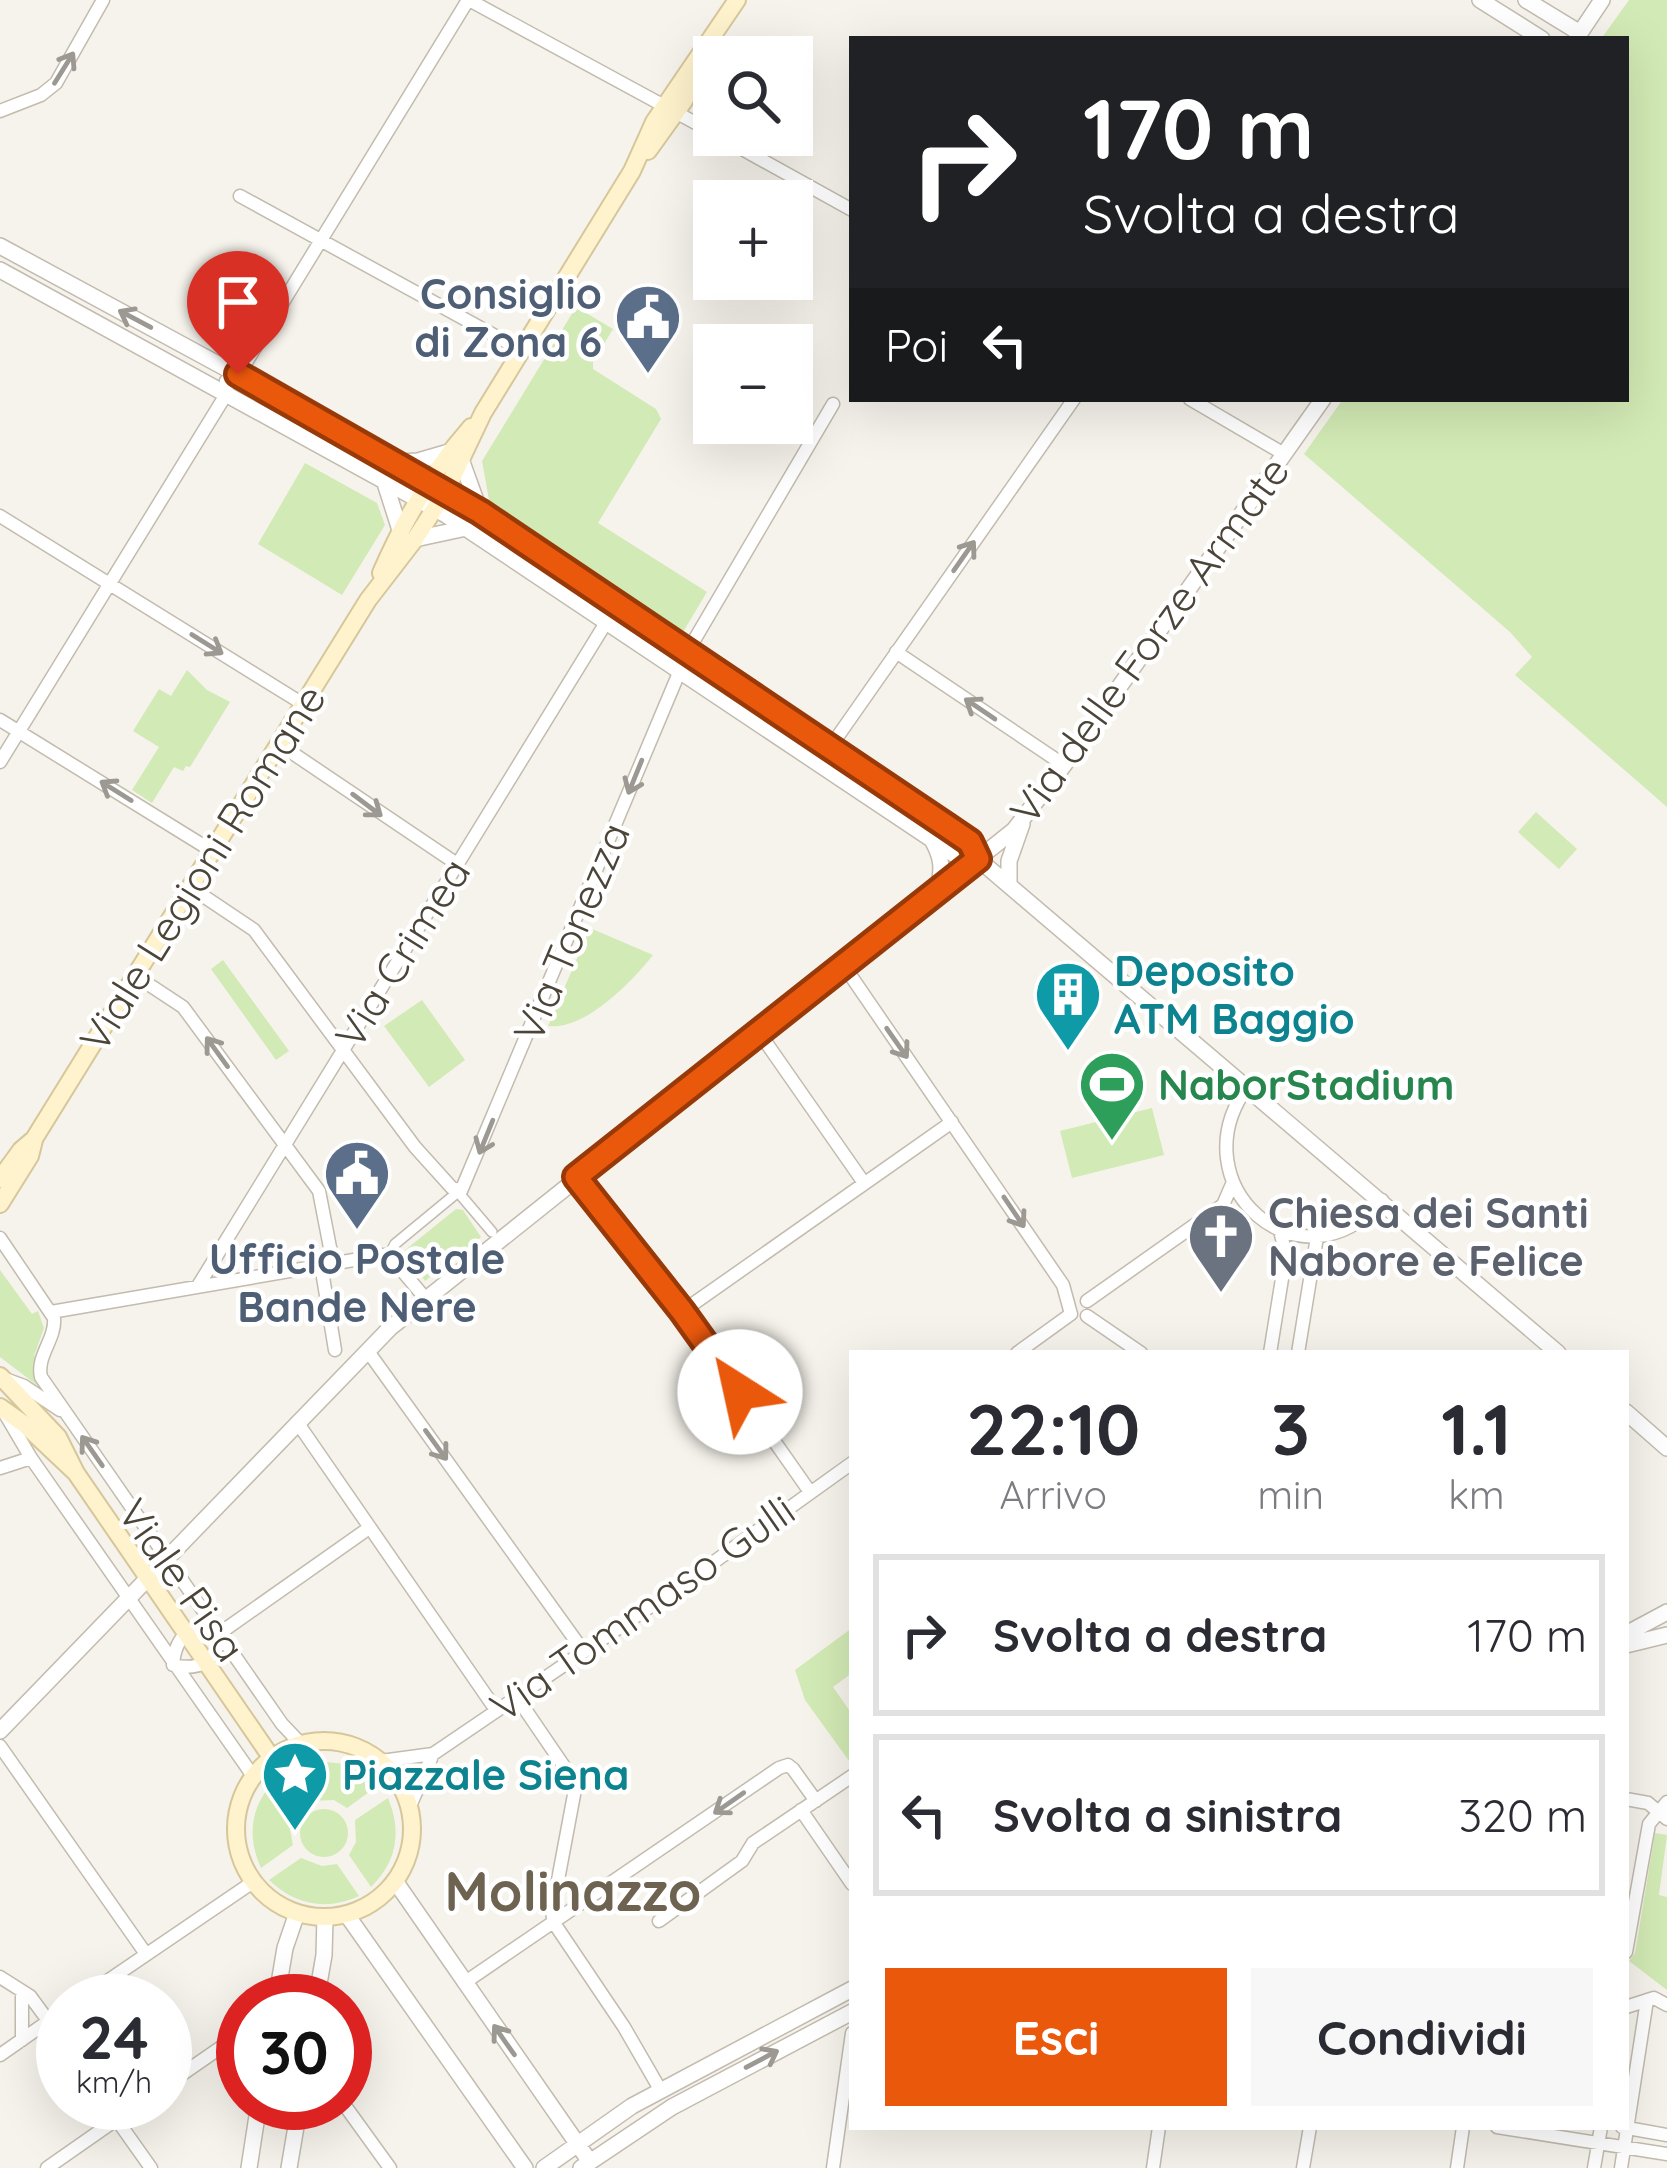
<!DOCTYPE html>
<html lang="it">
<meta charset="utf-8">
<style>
body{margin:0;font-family:Quicksand,sans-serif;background:#f7f7f7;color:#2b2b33;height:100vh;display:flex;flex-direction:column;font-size:45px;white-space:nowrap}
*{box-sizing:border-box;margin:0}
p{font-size:39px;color:#7c7c81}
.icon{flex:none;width:66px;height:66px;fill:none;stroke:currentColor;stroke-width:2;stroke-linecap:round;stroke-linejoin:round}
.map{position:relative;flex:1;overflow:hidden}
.details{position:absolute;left:849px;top:1350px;width:780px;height:780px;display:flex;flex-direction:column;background:#fff;border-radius:0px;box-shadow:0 12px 48px #0002}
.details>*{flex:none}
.top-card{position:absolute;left:849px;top:36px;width:780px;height:366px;border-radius:0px;box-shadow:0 12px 48px #0002;background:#202124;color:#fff;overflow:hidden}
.controls{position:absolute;left:693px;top:36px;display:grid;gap:24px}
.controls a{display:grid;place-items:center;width:120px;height:120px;border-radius:0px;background:#fff;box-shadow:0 12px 48px #0002;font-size:60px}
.speed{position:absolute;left:36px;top:1974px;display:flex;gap:24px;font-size:60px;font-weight:700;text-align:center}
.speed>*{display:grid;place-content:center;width:156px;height:156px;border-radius:50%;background:#fff;box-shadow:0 12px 48px #0002;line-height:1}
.speed small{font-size:30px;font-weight:400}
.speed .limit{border:18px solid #d22;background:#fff;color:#111}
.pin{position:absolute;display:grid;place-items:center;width:102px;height:102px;color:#fff;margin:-123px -51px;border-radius:50% 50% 50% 0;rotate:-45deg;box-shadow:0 0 12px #0007}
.pin .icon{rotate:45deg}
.me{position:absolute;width:132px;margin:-66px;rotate:325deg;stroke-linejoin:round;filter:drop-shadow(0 0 9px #0008)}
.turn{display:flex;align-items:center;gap:42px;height:252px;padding:0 36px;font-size:54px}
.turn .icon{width:156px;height:156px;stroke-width:2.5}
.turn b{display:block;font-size:84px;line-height:102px}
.then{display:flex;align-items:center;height:114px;padding:0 36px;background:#0003;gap:24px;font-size:45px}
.eta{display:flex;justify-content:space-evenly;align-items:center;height:204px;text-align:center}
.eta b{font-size:72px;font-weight:800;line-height:84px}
.cta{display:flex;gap:24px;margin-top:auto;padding:24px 36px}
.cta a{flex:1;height:138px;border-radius:0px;background:#ea580c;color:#fff;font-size:48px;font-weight:800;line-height:138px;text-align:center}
.cta a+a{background:#f7f7f7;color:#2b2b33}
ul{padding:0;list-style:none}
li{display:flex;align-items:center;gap:36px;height:162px;margin:0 24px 18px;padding:0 12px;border:6px solid #e1e1e2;border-radius:0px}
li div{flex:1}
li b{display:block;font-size:45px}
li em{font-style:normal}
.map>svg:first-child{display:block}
</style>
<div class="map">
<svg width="1667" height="2168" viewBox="0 0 1667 2168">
<rect width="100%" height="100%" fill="#f6f3ec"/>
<path fill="#d2eab5" d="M1629,0H1667V807L1515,675L1532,657L1510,632L1304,454L1343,399H1626V39H1601Z
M576,307L613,329L593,362V369L656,409L661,419L598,523L707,592L683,632L490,505L482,461Z
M305,463L377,503L385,525L342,595L258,544Z
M187,670L207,690L230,702L190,767L186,766L183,771L174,767L152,803L132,790L159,747L133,731L159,689L171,696Z
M1536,812L1577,849L1559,869L1518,832Z
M590,928L653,955C632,982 584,1031 548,1026Z
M223,960L289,1051L276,1060L211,969Z
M422,1000L465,1060L429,1087L384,1026Z
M1152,1108L1164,1155L1072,1178L1060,1131Z
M456,1209L463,1210L481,1237L425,1281L404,1251Z
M0,1270L32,1314L38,1311L44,1328L34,1356L39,1359L46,1392L0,1357Z
M852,1628V1673L833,1687L852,1714V1765L805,1700L795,1670Z
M314,1761L348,1764L379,1785L347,1808L334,1800L311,1801L289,1770Z
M277,1778L299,1810L290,1830L293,1845L261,1868C246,1835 251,1804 277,1778Z
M388,1798C402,1831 397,1862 371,1887L349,1855L356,1842L355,1820Z
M300 1833a24 24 0 1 1 48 0a24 24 0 1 1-48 0Z
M1655,1833L1667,1835L1659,1895L1667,1897V1990L1629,1961L1635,1953Z
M301,1858L322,1866L337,1864L359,1896C326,1911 295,1905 269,1880Z"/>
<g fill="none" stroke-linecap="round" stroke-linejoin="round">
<defs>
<path id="pedestrian" d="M389,1255L395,1244L458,1192L492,1232"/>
<path id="minor" d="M469,0L714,133
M0,111L41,95L56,83L103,0
M717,135L852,210
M240,196L521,350
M1190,399L1284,454
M0,516L303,704
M896,652L1064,765
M0,720L212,851
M279,744L457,864
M831,746L1074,399
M0,762L227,393L226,381L239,374L468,0
M190,887L254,930L415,1147L452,1188L461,1191L689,649L833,404
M842,963L1063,1285L1071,1314
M136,976L183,1007L319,1191L333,1263
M758,1031L864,1183
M1248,1086C1176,1183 1300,1296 1382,1200
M576,1177L683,1311L810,1492
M0,1238L54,1318C56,1339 36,1356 41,1377L282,1724L301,1744
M321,1265L335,1350
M198,1286L607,621
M1087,1301L1223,1205L1233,1182
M683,1311L952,1122
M51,1312L383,1255H389L425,1298
M1087,1316L1141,1353
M367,1350L584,1652
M1017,1353L1071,1314
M1270,1353L1286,1254L1280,1231
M1298,1353L1317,1237
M5,1379L24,1386L60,1410
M4,1412L31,1458L253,1776
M297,1422L496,1710
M0,1468L31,1458
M220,1633L369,1528
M173,1664C176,1635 190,1624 219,1633
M173,1665C199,1671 217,1662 220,1634
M516,1696L576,1784L552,1912L554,1923
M0,1746L146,1954
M381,1761L433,1754L679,1587L852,1463
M1626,1799L1648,1803L1667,1819
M410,1806L433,1754
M801,1810L852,1884
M659,1921L742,1861L753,1843L852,1776
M554,1923L624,2027L661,2091
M1626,1952L1649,1824L1667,1802
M0,1977L30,1996L63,2041
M464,1983L779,1768L788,1765L793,1769L816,1801
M78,2001L253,1882
M1626,2007L1654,1998L1667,2005
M22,2040V1991
M0,2055L63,2011
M165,2086L243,2032
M105,2103L151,2168
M343,2103L390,2168
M1497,2127L1667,2154
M1622,2127L1667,2135
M47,2168L140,2103
M833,2168L852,2033
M1153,2168L1159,2127
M1303,2168L1310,2127
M1457,2168L1463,2127
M1594,2168L1601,2127
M1621,2168L1647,2000"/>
<path id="tertiary" d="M1480,0L1542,39
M1526,0L1580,33
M1576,39L1602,0
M0,246L373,448L480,512L948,827L970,842L978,859L1558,1353
M0,270L446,515L955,855L978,859
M399,462L418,461L449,452
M462,462L479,509
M384,480L400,530
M415,539L466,528
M932,840C942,857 943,869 938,888
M1009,884V861L1022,824
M1626,1412L1667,1448
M1626,1634L1667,1612
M1626,1645L1667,1635
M0,1731L390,1328L1014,830L1064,765L1323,399
M395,1881L590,2162
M347,1915L525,2168
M276,2001L285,1948L297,1913
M316,2001L324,1955L325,1917
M249,2168L259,2103
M289,2168L300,2103
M544,2168L632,2106L852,1989
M581,2168L672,2107L852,2012"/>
<path id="secondary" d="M648,151L684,101L706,55
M381,573C404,520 433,470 471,427
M0,1179L21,1150L34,1139L368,600L415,539L446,491L483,413L632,171L654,122L737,0
M0,1204L30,1156L34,1140
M0,1376L58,1437L76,1473L271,1757
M0,1407L24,1424L76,1473
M236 1829a88 88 0 1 1 176 0a88 88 0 1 1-176 0Z"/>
</defs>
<use href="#pedestrian" stroke="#c2bbae" stroke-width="12"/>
<use href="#minor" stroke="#c2bbae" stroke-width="15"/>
<use href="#tertiary" stroke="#c2bbae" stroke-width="18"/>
<use href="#secondary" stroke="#d6c79b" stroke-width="20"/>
<use href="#pedestrian" stroke="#fff" stroke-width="9"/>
<use href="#minor" stroke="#fff" stroke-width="12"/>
<use href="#tertiary" stroke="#fff" stroke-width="15"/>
<use href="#secondary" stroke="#fff3cd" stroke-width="16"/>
</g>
<defs><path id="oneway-shaft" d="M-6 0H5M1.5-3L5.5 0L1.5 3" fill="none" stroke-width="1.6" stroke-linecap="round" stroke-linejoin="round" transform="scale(3)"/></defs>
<g stroke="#9c9892">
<use href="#oneway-shaft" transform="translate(64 68) rotate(-58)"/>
<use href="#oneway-shaft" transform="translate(135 319) rotate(-152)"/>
<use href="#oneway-shaft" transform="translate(964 556) rotate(-55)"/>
<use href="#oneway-shaft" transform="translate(207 644) rotate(32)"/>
<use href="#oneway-shaft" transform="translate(980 709) rotate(-146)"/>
<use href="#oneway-shaft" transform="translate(635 777) rotate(112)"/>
<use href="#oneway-shaft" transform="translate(116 791) rotate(-148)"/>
<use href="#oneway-shaft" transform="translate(367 805) rotate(37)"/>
<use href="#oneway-shaft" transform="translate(897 1043) rotate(55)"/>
<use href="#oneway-shaft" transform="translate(217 1052) rotate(-126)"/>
<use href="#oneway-shaft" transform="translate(486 1137) rotate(112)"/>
<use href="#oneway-shaft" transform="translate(1014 1212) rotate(56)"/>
<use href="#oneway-shaft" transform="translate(436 1445) rotate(54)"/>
<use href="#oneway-shaft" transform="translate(92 1451) rotate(-125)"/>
<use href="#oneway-shaft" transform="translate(729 1803) rotate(145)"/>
<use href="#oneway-shaft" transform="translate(504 2040) rotate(-125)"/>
<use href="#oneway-shaft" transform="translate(762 2059) rotate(-28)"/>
</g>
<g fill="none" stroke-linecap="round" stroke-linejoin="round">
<defs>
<path id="route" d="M238,374L480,512L948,827L970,842L978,859L576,1177L682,1311L740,1392"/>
</defs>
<use href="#route" stroke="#983908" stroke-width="30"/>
<use href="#route" stroke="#ea580c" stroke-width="21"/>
</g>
<defs>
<symbol id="civic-pin" viewBox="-11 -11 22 30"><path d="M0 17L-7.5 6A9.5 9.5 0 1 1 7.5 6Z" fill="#5c6f8a" stroke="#fff"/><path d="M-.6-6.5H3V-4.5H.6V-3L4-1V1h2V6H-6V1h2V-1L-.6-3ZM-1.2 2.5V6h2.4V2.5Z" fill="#fff"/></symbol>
<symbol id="building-pin" viewBox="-11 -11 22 30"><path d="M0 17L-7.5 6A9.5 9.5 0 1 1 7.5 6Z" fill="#0f9aa8" stroke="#fff"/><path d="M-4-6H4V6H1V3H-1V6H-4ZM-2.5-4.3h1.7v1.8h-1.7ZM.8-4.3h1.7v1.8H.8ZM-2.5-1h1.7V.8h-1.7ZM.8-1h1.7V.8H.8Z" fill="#fff"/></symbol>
<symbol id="stadium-pin" viewBox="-11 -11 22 30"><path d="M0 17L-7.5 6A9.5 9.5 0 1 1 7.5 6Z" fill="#2e9e5b" stroke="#fff"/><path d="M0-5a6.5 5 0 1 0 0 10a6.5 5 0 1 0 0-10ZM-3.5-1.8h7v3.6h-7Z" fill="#fff"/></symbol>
<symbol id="church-pin" viewBox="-11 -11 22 30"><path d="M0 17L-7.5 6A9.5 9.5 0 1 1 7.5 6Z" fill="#6b7280" stroke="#fff"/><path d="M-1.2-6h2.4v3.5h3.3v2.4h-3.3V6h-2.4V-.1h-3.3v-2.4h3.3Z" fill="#fff"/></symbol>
<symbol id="sight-pin" viewBox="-11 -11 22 30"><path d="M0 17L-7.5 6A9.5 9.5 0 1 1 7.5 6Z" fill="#0f9aa8" stroke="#fff"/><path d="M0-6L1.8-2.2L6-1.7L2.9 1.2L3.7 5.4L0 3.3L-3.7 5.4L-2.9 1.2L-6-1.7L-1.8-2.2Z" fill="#fff"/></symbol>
</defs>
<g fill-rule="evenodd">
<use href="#civic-pin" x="610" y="279" width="76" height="104"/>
<use href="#building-pin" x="1030" y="956" width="76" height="104"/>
<use href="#stadium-pin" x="1074" y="1046" width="76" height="104"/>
<use href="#civic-pin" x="319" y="1135" width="76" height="104"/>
<use href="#church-pin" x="1183" y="1198" width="76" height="104"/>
<use href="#sight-pin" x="257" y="1736" width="76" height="104"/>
</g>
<g text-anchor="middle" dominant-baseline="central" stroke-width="9" stroke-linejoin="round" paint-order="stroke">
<g font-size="42" font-weight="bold" fill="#4e5e75" stroke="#fff" text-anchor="end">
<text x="602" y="293">Consiglio<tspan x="602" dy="48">di Zona 6</tspan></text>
<text x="357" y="1258" text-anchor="middle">Ufficio Postale<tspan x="357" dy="48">Bande Nere</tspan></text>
</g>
<g font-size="42" fill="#4b4439" stroke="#fff">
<text transform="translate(1149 640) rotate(-54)">Via delle Forze Armate</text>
<text transform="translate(202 868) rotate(-58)">Viale Legioni Romane</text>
<text transform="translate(571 932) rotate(-67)">Via Tonezza</text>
<text transform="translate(402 953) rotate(-58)">Via Crimea</text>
<text transform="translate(182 1580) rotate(55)">Viale Pisa</text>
<text transform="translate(642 1608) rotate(-35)">Via Tommaso Gulli</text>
</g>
<g font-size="42" font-weight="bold" fill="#0d838f" stroke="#fff" text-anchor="start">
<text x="1114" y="970">Deposito<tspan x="1114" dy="48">ATM Baggio</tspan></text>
<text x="342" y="1774">Piazzale Siena</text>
</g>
<g font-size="42" font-weight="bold" fill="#27864d" stroke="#fff" text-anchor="start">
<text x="1158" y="1084">NaborStadium</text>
</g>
<g font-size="42" font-weight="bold" fill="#5b616d" stroke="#fff" text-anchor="start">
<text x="1268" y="1212">Chiesa dei Santi<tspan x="1268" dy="48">Nabore e Felice</tspan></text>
</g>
<g font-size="54" font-weight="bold" fill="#6e6250" stroke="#fff">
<text x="573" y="1891">Molinazzo</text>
</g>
</g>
</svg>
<div class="controls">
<a><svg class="icon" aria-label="search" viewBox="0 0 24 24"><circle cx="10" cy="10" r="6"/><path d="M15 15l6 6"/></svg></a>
<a>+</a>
<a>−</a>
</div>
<div class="speed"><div>24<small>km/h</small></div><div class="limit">30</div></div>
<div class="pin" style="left:238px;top:374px;background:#d93025"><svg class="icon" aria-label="arrive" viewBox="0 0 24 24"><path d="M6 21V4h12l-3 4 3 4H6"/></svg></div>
<svg class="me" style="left:740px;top:1392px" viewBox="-20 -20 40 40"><circle r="19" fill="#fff"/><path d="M0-13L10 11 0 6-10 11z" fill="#ea580c"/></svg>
<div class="top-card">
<div class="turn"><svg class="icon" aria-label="right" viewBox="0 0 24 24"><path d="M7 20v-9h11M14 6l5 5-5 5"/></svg><div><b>170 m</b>Svolta a destra</div></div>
<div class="then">Poi<svg class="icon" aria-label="left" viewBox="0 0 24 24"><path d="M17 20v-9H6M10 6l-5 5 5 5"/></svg></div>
</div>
<section class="details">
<div class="eta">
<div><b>22:10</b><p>Arrivo</p></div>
<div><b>3</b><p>min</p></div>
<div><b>1.1</b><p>km</p></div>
</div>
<ul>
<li><svg class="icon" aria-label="right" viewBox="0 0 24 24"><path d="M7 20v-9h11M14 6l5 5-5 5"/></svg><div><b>Svolta a destra</b></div><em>170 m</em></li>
<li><svg class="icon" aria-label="left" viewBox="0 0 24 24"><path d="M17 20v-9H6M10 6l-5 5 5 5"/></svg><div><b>Svolta a sinistra</b></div><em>320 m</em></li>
</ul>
<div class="cta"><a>Esci</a><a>Condividi</a></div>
</section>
</div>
